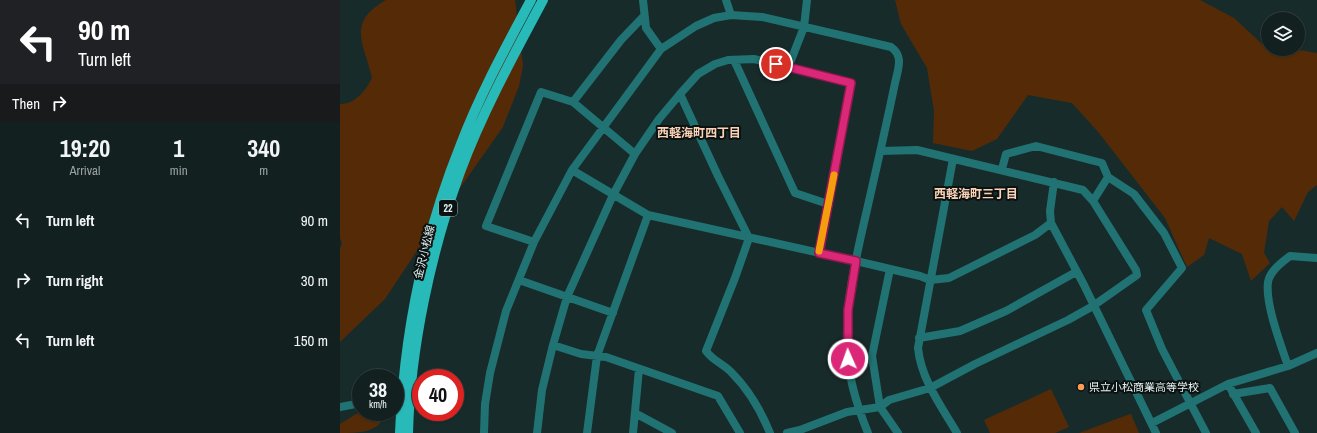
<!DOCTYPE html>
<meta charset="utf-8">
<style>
body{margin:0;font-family:"Archivo Narrow","Noto Sans JP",sans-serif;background:#1b2829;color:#f1f3f6;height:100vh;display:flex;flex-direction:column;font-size:15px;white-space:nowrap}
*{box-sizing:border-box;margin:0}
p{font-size:13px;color:#9ca3a5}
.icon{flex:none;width:22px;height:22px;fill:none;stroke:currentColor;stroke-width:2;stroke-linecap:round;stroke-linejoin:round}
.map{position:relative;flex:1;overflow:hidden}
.panel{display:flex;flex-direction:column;background:#122020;width:340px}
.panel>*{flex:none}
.hud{background:#202124;color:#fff;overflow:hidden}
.fabs{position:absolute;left:921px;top:12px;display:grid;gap:8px}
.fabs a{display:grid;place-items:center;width:44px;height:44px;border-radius:50%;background:#122020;box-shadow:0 1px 3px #0004,0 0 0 1px #313e3e;font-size:20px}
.speed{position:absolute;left:12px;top:369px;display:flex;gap:8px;font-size:20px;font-weight:700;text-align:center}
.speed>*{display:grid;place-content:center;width:52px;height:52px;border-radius:50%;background:#122020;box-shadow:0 1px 3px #0004,0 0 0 1px #313e3e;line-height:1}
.speed small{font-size:10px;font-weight:400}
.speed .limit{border:6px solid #d22;background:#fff;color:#111}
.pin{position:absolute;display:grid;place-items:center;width:34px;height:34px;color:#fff;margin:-17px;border:2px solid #fff;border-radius:50%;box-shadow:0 1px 4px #0007}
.me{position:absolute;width:44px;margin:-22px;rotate:358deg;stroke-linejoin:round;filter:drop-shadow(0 0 3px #0008)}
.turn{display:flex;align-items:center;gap:14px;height:84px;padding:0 12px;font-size:18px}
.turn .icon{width:52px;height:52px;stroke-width:2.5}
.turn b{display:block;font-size:28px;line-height:34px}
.then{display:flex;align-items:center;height:38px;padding:0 12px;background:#0003;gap:8px;font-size:15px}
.eta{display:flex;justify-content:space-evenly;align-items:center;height:68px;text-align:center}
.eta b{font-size:24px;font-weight:700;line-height:28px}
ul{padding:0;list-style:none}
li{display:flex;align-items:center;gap:12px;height:60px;padding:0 12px}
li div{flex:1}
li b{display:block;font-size:15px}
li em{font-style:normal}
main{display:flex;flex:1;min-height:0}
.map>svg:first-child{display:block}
</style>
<main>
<section class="panel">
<div class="hud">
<div class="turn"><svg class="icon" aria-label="left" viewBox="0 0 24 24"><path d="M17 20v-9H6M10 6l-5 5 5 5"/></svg><div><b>90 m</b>Turn left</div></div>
<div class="then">Then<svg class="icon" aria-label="right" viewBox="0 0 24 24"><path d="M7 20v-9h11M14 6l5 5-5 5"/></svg></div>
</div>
<div class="eta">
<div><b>19:20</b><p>Arrival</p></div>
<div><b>1</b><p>min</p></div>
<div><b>340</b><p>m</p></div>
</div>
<ul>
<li><svg class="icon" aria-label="left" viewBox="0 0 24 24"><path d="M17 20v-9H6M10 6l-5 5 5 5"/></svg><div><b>Turn left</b></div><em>90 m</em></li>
<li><svg class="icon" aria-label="right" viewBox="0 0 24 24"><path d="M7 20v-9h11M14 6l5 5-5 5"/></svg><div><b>Turn right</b></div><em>30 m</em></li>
<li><svg class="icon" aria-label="left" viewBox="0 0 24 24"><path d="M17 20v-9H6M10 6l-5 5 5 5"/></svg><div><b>Turn left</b></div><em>150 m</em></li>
</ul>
</section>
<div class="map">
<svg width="977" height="433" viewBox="0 0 977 433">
<rect width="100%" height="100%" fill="#182b2b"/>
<path fill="#552b07" d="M46,0H175L183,66L179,86L163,127L96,222L45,299L0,342V249L2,243L0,238V104C16,104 26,90 32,78C24,43 6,23 46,0Z
M555,0H860L894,18L922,44L928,45V49H952L977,53V185L968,192L954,221L942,207L929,221L924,253L930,263L911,281L902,254L869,238L864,255L847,267L825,218L759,133L732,103L688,95L657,139L632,151L593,143L594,111L587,68L561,24Z
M711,389L729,427L715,433H650L644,420Z
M21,411L45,412C42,433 17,433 0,433V424Z
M791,414L799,433H739L790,414Z"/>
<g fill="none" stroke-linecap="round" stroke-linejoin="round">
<path stroke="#217373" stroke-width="8" d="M303,0L306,28L321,49
M386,0L391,15
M394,60L455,193L488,204
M448,68L464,27L467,0
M340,94L378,176L409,238L395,278L366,351C373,361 384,364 392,373C409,390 421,411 430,433
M233,102L281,40L304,16
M613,159L578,348C581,379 601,406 617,433
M662,169L666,154L696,146L762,163L768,177L753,201
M232,170L308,215L516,261L580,276L590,280L609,278L695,235L711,223
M768,177L794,194L824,233L842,268L806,310L822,349L866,433
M714,182L710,211L711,223L744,285L816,433
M194,242L146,226L201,92L233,102L295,154
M550,269L532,356L540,407L558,433
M179,280L273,313
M579,338L620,331L666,311L736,272
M213,345L241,354L266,357L378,396L400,433
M948,366C941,345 925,304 928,282C930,271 942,262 950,256L977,258
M888,384L916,433
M893,394L930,388L955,433
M0,407L21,403
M295,413L332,433
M812,423L888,384L948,366L977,353
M144,433L145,404L150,373L166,311L194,242L232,170L321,49L356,26L374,18L391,15L422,17L551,47C564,56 558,69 555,83C546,127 536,170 526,214C516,257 505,303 507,348C508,378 517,406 528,433
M197,433L202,390L213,345L227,297L273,195L295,154L319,119L340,94L358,74L375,64L388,60L414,59L511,83L479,253
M247,433L257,356L308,215
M293,433L299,369
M447,433L460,430L507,412L540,407L549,400L590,388L635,364L728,320L753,306L797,275L796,270L753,201L743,190L577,150L541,151"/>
<path stroke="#28bab9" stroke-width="10" d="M60,433C64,335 84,236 121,144C140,94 166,47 191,0
M68,433C70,349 91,251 120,172C142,113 173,56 203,0"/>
</g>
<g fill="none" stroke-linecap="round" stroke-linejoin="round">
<defs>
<path id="route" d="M436,64L511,83L479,253L516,261L508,310V359"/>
</defs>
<use href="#route" stroke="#8e194d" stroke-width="10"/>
<use href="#route" stroke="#db2777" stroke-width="7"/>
<path stroke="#f59e0b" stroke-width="7" d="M479,251L494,175"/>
</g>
<circle fill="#fd9d55" stroke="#0a1212" stroke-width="1.5" cx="741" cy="387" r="4"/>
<g text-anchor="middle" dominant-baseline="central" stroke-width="4" stroke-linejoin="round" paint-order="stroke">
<rect fill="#0a1212" stroke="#a3aead" stroke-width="1" x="99" y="200" width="18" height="16" rx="3"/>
<g font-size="10" font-weight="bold" fill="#e5f1f0">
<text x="108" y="208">22</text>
</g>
<g font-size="11" fill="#e5f1f0" stroke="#0a1212">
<text transform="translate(84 252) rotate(-76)">金沢小松線</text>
</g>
<g font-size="11" fill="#e5f1f0" stroke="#0a1212" text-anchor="start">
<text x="749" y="387">県立小松商業高等学校</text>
</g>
<g font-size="12" font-weight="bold" fill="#fcd2b6" stroke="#0a1212">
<text x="359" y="133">西軽海町四丁目</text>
<text x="636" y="194">西軽海町三丁目</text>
</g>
</g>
</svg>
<div class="fabs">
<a><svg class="icon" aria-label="layers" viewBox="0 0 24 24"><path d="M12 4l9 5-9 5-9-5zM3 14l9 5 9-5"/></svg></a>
</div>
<div class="speed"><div>38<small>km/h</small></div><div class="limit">40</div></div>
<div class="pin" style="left:436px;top:64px;background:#d93025"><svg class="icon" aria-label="arrive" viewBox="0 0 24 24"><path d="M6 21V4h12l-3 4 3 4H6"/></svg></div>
<svg class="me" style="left:508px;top:359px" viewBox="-20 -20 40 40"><circle r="17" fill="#db2777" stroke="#fff" stroke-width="3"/><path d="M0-11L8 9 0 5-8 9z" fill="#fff"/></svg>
</div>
</main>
